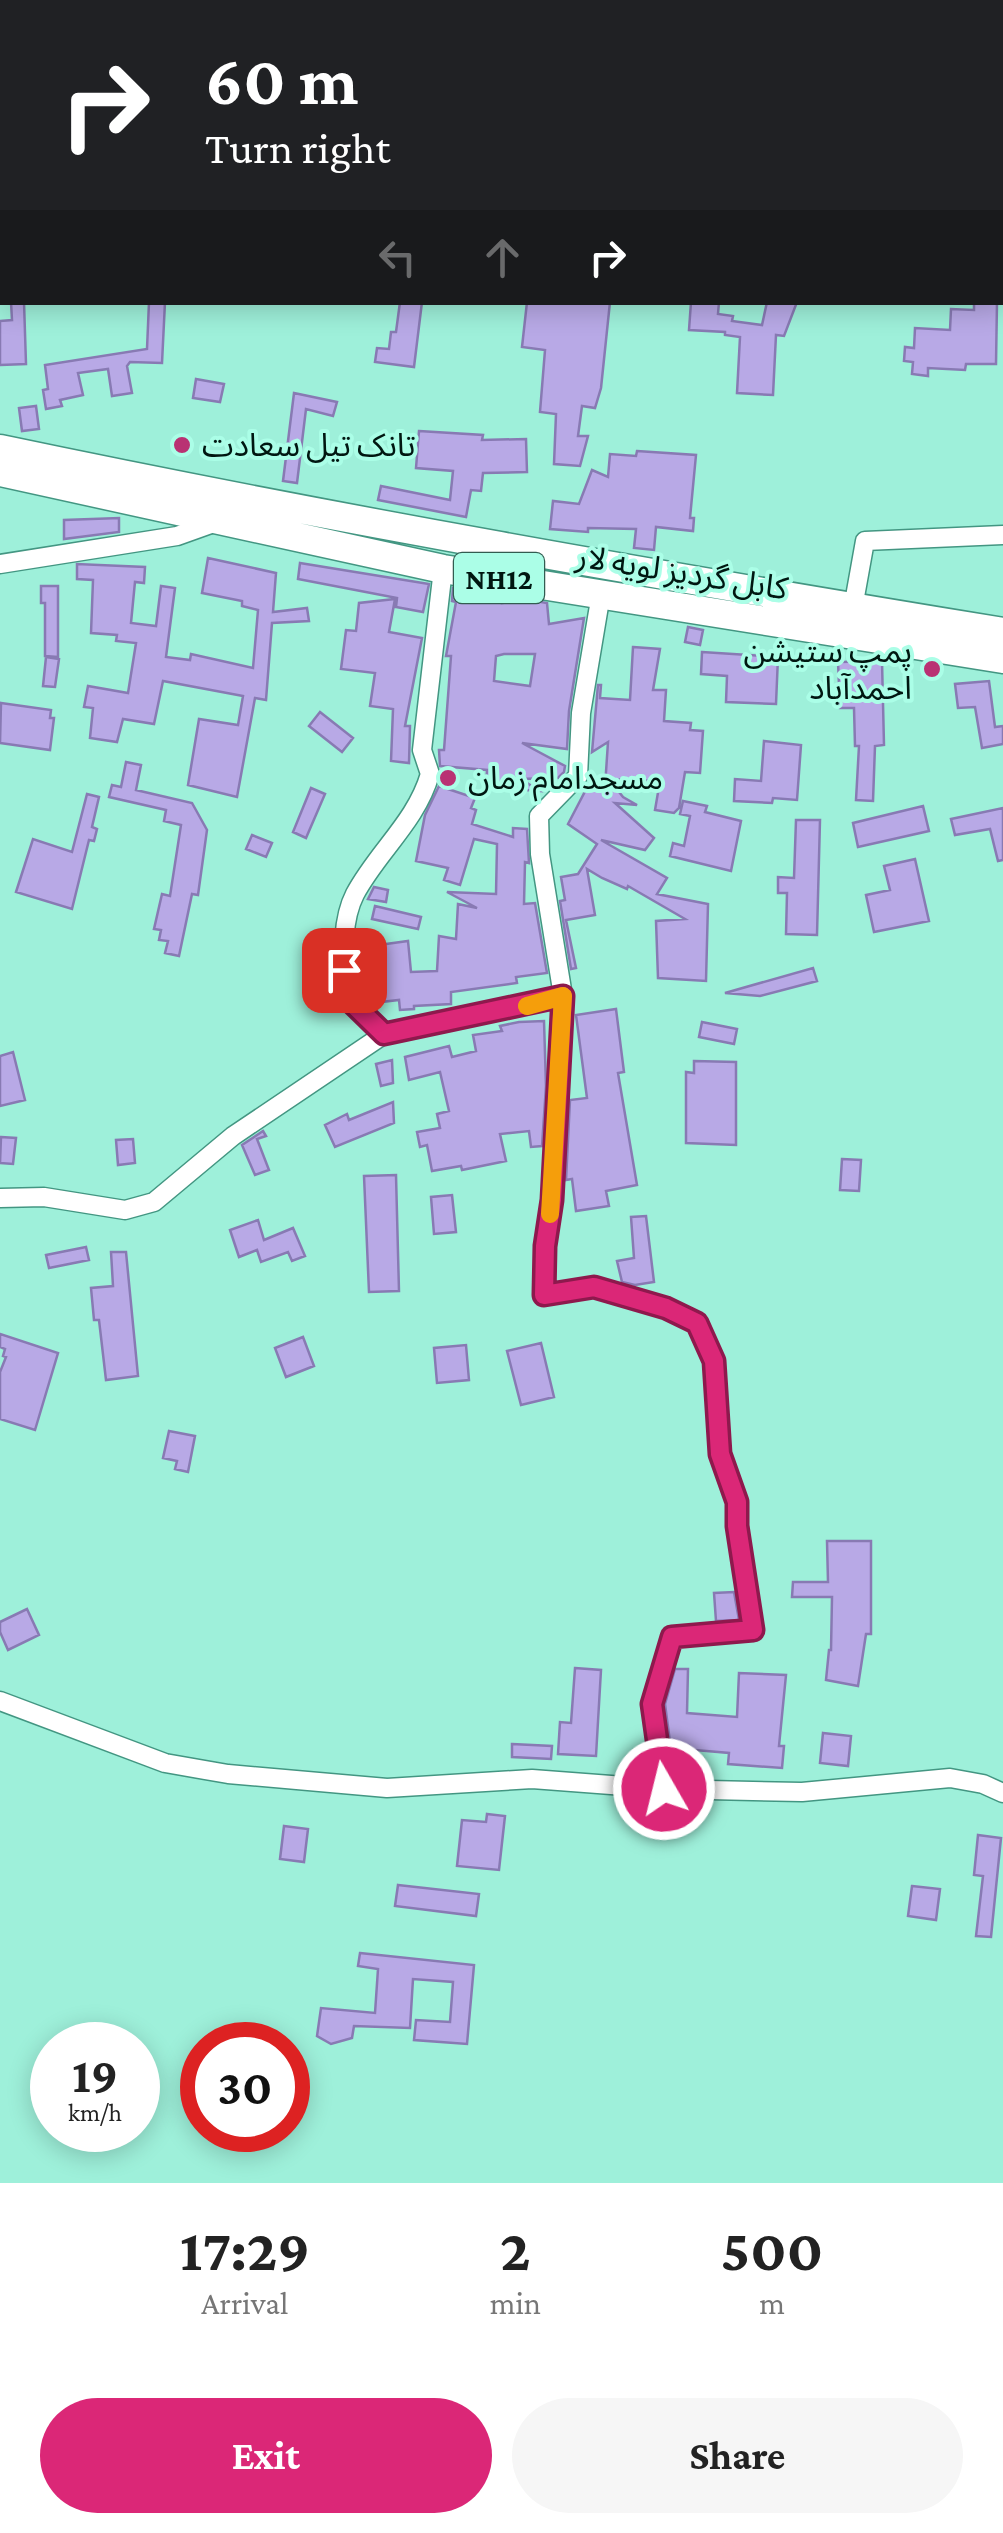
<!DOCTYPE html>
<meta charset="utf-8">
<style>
body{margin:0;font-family:"Crimson Pro","Noto Sans Arabic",serif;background:#f6f6f6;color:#222;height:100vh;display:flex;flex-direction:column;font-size:38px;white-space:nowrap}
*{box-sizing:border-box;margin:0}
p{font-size:32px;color:#767676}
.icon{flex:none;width:55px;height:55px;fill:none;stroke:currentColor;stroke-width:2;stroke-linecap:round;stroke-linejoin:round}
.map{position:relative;height:2183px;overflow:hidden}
.sheet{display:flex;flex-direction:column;background:#fff;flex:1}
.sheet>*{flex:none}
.top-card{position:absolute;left:0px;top:0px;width:1005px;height:305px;box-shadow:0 5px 25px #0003;background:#202124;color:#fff;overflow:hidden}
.speed{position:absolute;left:30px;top:2022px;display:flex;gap:20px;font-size:50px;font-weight:700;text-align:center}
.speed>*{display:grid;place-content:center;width:130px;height:130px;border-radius:50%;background:#fff;box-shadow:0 5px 25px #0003;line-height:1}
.speed small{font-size:25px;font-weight:400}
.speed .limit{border:15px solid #d22;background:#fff;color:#111}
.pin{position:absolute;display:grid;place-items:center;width:85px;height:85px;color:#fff;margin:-42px;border-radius:20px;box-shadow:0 5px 15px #0006}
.me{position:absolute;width:110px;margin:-55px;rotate:352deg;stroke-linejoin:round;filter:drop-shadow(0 0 8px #0008)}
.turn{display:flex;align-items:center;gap:35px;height:210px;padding:0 40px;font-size:45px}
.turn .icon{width:130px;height:130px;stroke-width:2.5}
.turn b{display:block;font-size:70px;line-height:85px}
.lanes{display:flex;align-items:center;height:95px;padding:0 40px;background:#0003;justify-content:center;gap:50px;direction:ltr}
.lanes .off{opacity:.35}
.eta{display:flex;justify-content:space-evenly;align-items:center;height:170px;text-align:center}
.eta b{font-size:60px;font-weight:700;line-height:70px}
.button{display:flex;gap:20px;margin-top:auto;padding:20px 40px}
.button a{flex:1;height:115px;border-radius:60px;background:#db2777;color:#fff;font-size:40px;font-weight:700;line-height:115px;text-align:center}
.button a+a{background:#f6f6f6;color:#222}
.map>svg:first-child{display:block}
</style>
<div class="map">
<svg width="1003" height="2183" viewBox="0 0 1003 2183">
<rect width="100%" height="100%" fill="#9ef0da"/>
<path fill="#b8a9e6" stroke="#887ab3" stroke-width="2.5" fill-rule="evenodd" d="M11,302H24L26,364L0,365V321L12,320Z
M149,302H165L162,363L130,362L127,366L132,393L112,396L108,369L78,373L83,395L60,400L62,406L46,409L43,390L48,389L45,365L147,349Z
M400,302H422L414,367L375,362L377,348L389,349L391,332H396Z
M527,302H610L601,388L595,408L582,406L578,436H588L580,466L554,464L556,414L540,412L545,350L522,347Z
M691,302H719L718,314L733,316L732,321L762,325L767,302H797L784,336L776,335L773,395L737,393L740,337L725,335V332L689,330Z
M974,302H997L996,364H966L965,370L928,368V376L912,374L913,362L904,361L905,347L914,348L915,328L950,330L951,309L974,310Z
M196,379L224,384L220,402L193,398Z
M294,393L337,402L333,416L306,409L297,483L283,481Z
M36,406L39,429L22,431L19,408Z
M419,431L483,435L482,440L526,439L527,472L483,473L481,491L471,490L466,517L378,500L381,486L450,500L453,471L416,468Z
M637,451L696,455L690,518H694L693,531L656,527L654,550L634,548L636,529L588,528V532L550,529L553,501L579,504L592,470L608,477L610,454L636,456Z
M119,518V532L64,539V520Z
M208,558L276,573L273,612L307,608L309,621L272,623L266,700L255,698L237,797L188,785L199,719L238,725L243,696L163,681L154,724L123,719L117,742L90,738L93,708L84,707L88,686L128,693L136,643L116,641L117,635L91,633L93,580L77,579V564L145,567L144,583L135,582L131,623L156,626L161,586L175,588L166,657L190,660L191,654L253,668L258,610L242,606V601L202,593Z
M300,563L429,584L423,612L396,607L397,598L298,579Z
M41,586H58V657L45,656V603H41Z
M453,588L481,593L480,598L502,600V603L529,600L547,603L549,624L584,618L569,711L567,749L522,743L565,766L564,772L558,778L521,779L539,791L486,787L487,770L440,766L439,750H444L451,656H446L456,602L452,601ZM504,654H535L530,686L494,681L496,656Z
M395,599L389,632L422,638L405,726H410L409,763L391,761L393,709L370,706L375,673L341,669L346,630L356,631L359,603Z
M688,627L703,630L700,645L685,642Z
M633,647L660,649L653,690H666L664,721L691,723L690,730L703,731L700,773L685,772L679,808L674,813L655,810L660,781L609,779L623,797L637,805L615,803L654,838L645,850L601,840L667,878L657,894L708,904L706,981L658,978L656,921L685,919L628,886L627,889L602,878L587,869L595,915L566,920L576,968L571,969L560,901L565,900L561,877L578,874L597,844L568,824L591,780L605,787L608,742L592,752L598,685H601L600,698L630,700Z
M702,652L778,657L776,704L726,702L727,676L701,674Z
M46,657L59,659L55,687L43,686Z
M882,661L884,745L875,746L873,801L856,800L859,746H855L854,708H840L838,662Z
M989,681L995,727L1003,726V744L982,748L975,707L958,708L955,684Z
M1,703L51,710L50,718H54L50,750L0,743Z
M320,712L353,738L342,752L309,726Z
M764,741L801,745L797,800L773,798L772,803L734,801L735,779L761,781Z
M126,762L141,765L136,790L192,803L207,830L198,895L192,894L179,956L165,953L168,941L159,940L161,930L154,929L162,894L170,896L181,825L164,821L166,810L109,797L112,785L121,787Z
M439,786L475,798L471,808L476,810L472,824L513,837V828L527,829L529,863L525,862L524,904L535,903L547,973L516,977L517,983L451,992V1004L414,1006V1009L400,1010L399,1000L372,1003L364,947L408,941L411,972L437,971L439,936L456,939L458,904L477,908L447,892L496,894L497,844L474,839L460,885L444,880L448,868L416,861L425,815Z
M311,788L325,794L306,838L293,832Z
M87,794L99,797L92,827L97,829L94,841L89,840L72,909L16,892L33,839L72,852Z
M683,801L707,806L705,812L741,821L731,871L670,856L673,843L684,846L690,816L680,814Z
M923,806L929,831L858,847L853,823Z
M1003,808V860L998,861L990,829L955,835L951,819Z
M796,820H820L817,935L786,934L787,893H778V877L794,878Z
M252,835L272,843L266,857L246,849Z
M915,859L929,921L874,932L866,895L890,890L884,866Z
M374,887L388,890L386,902L368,899Z
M375,906L421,917L418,929L372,919Z
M813,968L817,981L760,996L725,993Z
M616,1009L624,1072L618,1073L637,1185L606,1191L609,1206L576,1211L572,1179L566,1180L570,1100L587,1098L576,1015Z
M544,1021L546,1086L542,1146L531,1147L529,1131L500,1134L506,1161L462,1170L461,1166L432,1171L427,1145L420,1147L417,1132L440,1128L437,1114L449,1111L440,1072L409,1080L405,1057L449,1046L452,1057L476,1051L473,1035L502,1031L500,1026L519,1022Z
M702,1022L737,1029L734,1044L699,1037Z
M13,1052L25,1100L0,1106V1056Z
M392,1060L393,1083L381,1086L376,1064Z
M694,1061L736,1062V1145L686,1143V1072L694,1073Z
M393,1102L394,1123L335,1147L325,1125L347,1114L349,1120Z
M263,1131L266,1136L257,1139L269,1170L255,1175L242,1145Z
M1,1137L16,1138L13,1164L0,1163Z
M133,1139L135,1163L118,1165L116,1140Z
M842,1159L861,1160L859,1191L840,1190Z
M396,1175L399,1291L369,1292L364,1176Z
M452,1195L456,1232L434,1234L431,1197Z
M646,1216L654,1282L635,1285L622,1282L617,1261L634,1258L631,1217Z
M258,1220L264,1240L293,1228L305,1256L292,1261L288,1252L261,1262L257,1250L239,1257L230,1230Z
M86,1247L89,1260L49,1268L46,1255Z
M111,1252H126L138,1376L106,1380L99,1320H94L91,1288L113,1286Z
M0,1334L58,1353L35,1430L0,1419V1372L6,1357L3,1356L5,1349L0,1347Z
M303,1337L314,1366L286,1377L275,1348Z
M541,1343L554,1397L521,1405L507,1351Z
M466,1345L469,1380L437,1383L434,1348Z
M169,1431L195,1436L188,1472L175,1469L177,1461L163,1458Z
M827,1541H871V1634H866L858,1686L826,1680L829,1650H831L832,1597H792L793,1582H828Z
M734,1592L739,1620L716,1621L714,1593Z
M27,1609L39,1635L8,1650L0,1632V1622Z
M575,1668L601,1670L596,1756L558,1754L560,1722L571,1723Z
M675,1669H688L687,1713L737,1717L739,1673L786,1675L779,1746H784L782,1768L728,1764L729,1753L684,1749L683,1766L673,1765L665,1704Z
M823,1733L851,1736L848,1766L820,1763Z
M512,1744L552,1746L551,1759L512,1757Z
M487,1814L505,1816L499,1870L457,1866L462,1820L486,1822Z
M284,1826L308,1829L304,1862L280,1859Z
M978,1835L1001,1838L991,1937L976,1936L983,1876L974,1875Z
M398,1885L479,1894L476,1916L395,1906Z
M912,1886L940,1889L936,1920L908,1916Z
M360,1953L474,1965L467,2044L414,2040L416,2020L450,2022L453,1982L413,1979L410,2028L354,2026L352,2038L331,2044L317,2036L321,2008L375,2013L378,1969L358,1966Z"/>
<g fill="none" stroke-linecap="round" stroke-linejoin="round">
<defs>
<path id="minor" d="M0,564L177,536L219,521
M601,594L581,713L578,776L539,816L540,854L563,996L552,1199L545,1246L544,1295L594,1287L666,1307L697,1323L714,1361L720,1454L737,1502V1526L753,1631L672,1637L652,1703L664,1789
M853,608L865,541L1003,535
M383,1035L345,995C344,964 340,923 355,894C378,851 416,822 430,774L422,750L443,569
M0,1198L44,1197L125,1210L154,1202L233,1136L383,1035L563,996
M0,1701L165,1763L228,1774L387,1788L532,1779L664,1789L802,1792L950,1778L983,1784L1003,1793"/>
<path id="trunk" d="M0,449C333,519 667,577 1003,632
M0,472L443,569L1003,659"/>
</defs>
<use href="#minor" stroke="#439682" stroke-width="21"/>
<use href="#trunk" stroke="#439682" stroke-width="31"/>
<use href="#minor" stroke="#fff" stroke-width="18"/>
<use href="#trunk" stroke="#fff" stroke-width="28"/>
</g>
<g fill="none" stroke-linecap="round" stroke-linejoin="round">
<defs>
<path id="route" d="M344,970L345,996L384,1034L563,996L552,1200L545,1246L544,1295L594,1287L666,1308L697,1323L714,1361L720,1454L737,1502V1526L753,1630L672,1637L652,1704L664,1789"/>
</defs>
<use href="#route" stroke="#8e194d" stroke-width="25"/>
<use href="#route" stroke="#db2777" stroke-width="18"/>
<path stroke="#f59e0b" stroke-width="18" d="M527,1006L563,996L550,1214"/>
</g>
<g fill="#b93273" stroke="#abfee7" stroke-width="4">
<circle cx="182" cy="445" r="10"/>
<circle cx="932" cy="669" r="10"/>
<circle cx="448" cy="778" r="10"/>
</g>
<g text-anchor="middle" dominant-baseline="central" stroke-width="8" stroke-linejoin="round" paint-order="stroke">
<rect fill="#abfee7" stroke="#335c51" stroke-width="2.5" x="454" y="553" width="90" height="50" rx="8"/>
<g font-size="30" font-weight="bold" fill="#001711">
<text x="499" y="578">NH12</text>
</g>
<g font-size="32" fill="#001711" stroke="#abfee7" text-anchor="start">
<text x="202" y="445">تانک تیل سعادت</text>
<text x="912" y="651" text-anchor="end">پمپ ستیشن<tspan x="912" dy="37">احمدآباد</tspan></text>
<text x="468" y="778">مسجدامام زمان</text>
</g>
<g font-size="32" fill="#001711" stroke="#abfee7">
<text transform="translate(682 572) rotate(9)">کابل گردیز لویه لار</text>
</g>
</g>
</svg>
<div class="speed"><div>19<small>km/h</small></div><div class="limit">30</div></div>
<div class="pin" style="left:344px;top:970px;background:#d93025"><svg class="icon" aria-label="arrive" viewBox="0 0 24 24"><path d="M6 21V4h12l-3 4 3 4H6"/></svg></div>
<svg class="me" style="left:664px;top:1789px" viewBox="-20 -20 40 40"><circle r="17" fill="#db2777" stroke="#fff" stroke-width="3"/><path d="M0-11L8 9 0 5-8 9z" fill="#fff"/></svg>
<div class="top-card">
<div class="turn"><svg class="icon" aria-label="right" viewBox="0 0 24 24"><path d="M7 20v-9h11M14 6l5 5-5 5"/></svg><div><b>60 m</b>Turn right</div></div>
<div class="lanes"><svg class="icon off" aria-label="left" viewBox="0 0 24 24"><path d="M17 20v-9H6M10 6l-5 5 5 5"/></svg><svg class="icon off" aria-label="ahead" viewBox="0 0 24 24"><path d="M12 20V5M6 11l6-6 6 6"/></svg><svg class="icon" aria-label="right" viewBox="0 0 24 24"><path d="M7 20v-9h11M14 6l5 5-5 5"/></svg></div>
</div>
</div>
<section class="sheet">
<div class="eta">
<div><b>17:29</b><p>Arrival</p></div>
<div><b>2</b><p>min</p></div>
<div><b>500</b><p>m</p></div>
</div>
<div class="button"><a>Exit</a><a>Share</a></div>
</section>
